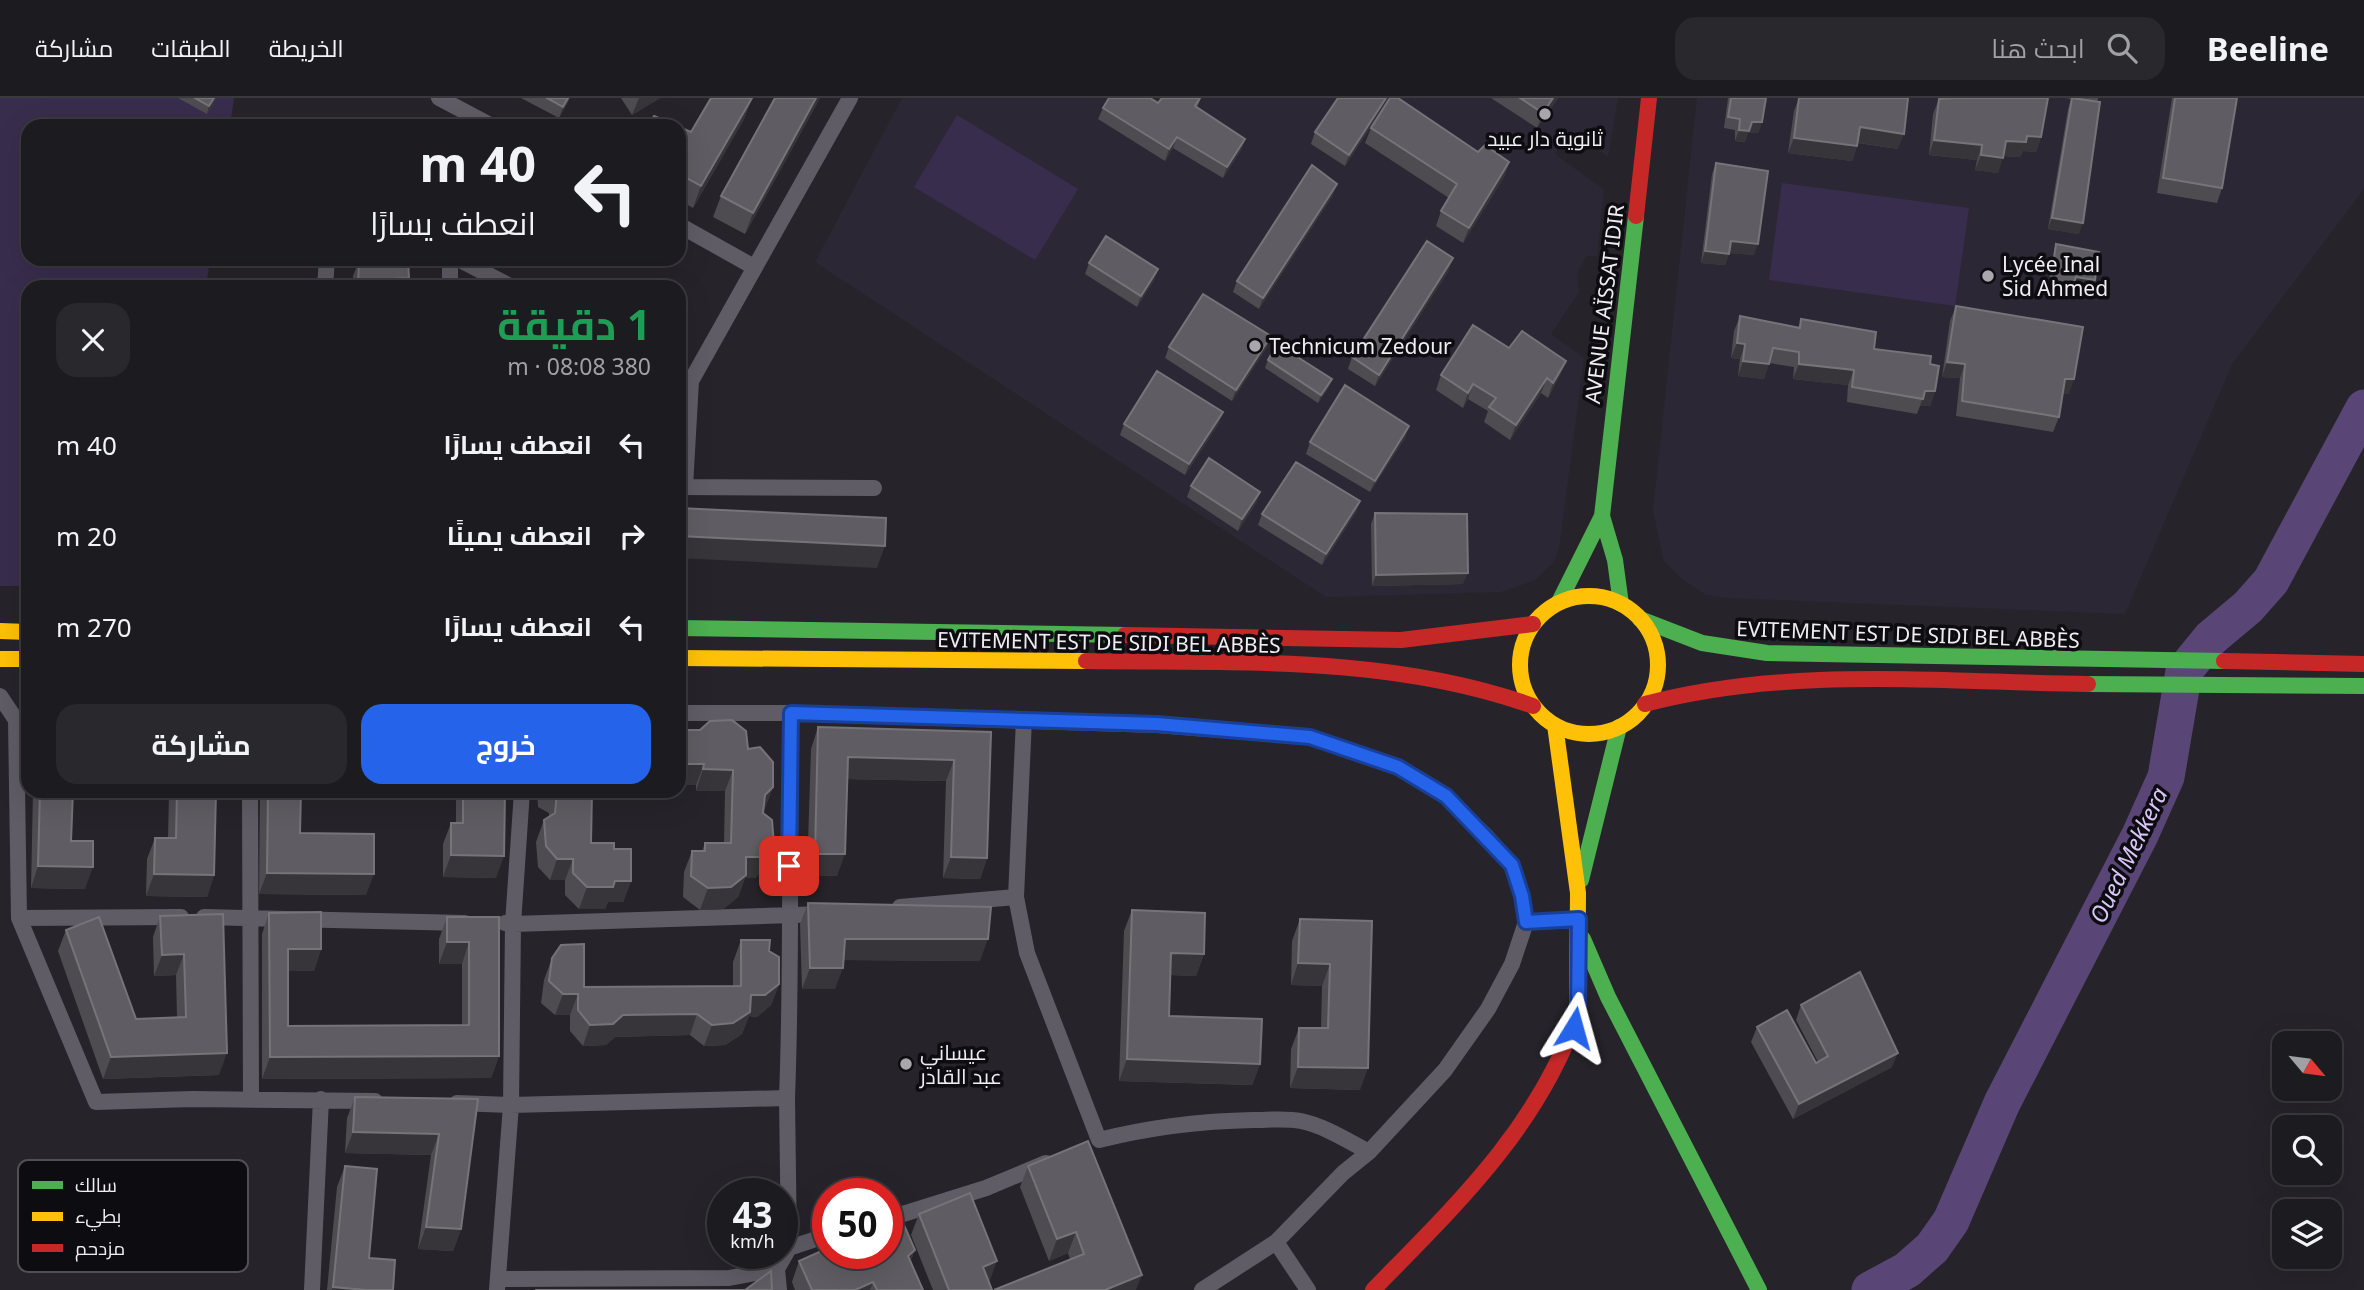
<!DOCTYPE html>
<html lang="ar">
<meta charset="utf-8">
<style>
body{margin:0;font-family:"Noto Sans",Cairo,sans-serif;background:#29282d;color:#f1f3f6;direction:rtl;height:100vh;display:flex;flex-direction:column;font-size:26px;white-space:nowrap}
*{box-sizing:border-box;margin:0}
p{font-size:23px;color:#a0a1a5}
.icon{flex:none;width:38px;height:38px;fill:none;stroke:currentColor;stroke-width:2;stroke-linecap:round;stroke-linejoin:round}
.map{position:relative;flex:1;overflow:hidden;direction:ltr}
.side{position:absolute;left:21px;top:182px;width:665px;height:518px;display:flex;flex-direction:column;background:#1c1b20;border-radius:21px;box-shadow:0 7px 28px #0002,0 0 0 2px #3a393e;direction:rtl}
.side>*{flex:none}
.top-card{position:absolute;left:21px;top:21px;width:665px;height:147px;border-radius:21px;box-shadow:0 7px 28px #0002,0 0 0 2px #3a393e;direction:rtl;background:#1c1b20;color:#f1f3f6;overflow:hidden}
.needle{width:46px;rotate:119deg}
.controls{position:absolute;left:2272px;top:933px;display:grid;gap:14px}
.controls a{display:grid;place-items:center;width:70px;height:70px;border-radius:14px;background:#1c1b20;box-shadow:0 7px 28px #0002,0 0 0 2px #3a393e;font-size:35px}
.speed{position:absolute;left:707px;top:1080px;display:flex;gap:14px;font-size:35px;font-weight:700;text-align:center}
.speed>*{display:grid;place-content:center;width:91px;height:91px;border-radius:50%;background:#1c1b20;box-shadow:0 7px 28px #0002,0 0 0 2px #3a393e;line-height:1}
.speed small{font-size:18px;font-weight:400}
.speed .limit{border:10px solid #d22;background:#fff;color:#111}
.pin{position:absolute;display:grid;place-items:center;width:60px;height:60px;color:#fff;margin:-30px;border-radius:14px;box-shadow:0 4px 10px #0006}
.me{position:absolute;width:77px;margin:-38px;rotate:8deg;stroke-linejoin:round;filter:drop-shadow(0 0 5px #0008)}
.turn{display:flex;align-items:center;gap:24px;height:147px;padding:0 35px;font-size:32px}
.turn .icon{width:91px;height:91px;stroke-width:2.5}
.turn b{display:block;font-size:49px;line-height:60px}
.round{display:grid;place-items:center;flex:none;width:74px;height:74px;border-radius:21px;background:#29282d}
.summary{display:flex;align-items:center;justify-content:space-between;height:119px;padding:0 35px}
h1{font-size:42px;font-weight:700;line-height:52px;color:#1e9e55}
.cta{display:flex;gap:14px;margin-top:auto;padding:14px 35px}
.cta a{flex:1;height:80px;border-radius:21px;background:#2563eb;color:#fff;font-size:28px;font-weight:700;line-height:80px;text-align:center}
.cta a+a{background:#29282d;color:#f1f3f6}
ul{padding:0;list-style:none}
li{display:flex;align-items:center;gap:21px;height:91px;padding:0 35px}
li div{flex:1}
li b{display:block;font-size:26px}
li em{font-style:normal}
header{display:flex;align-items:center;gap:42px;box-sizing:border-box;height:98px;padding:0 35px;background:#1c1b20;border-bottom:2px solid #3a393e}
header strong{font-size:33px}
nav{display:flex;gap:38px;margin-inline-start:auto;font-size:24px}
.search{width:490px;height:63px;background:#29282d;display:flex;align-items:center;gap:18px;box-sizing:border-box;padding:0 24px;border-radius:21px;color:#a0a1a5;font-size:26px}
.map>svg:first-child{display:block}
</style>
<header>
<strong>Beeline</strong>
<div class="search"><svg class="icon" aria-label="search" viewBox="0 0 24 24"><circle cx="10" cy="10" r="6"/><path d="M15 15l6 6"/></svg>ابحث هنا</div>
<nav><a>الخريطة</a><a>الطبقات</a><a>مشاركة</a></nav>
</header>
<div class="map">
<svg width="2364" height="1192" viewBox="0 0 2364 1192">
<rect width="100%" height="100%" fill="#26242a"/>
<path fill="#2c2735" d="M902,0H1618L1608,59L1569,32L1555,56L1604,92L1597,158H1586L1577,175L1579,194L1551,236L1584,260L1559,451L1553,465L1535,482L1501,494L1326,499L815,164Z
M1697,0H2364V91L2232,266L2125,516L1728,500L1706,497L1681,480L1664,463L1653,413Z"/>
<path fill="#392d4d" d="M0,0H234L230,28H28V161H210L206,189H28V488H0Z
M957,17L1078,91L1035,162L914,89Z
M1782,85L1969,110L1955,208L1769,182Z"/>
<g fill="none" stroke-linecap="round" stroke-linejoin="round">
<path stroke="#594677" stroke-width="37" d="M1870,1192L1907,1172L1932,1150L1951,1123L2002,1005L2140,737L2166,679L2184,573L2211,540L2248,509L2271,483L2364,310"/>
<path stroke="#5f5c65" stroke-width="16" d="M439,0L492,28
M679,127L754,169
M450,161V189
M458,161L512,189
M325,189L327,161
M679,389L874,390
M685,389L691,283L850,0
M0,598L16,622
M679,615H791L1157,627L1310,639L1397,669L1445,698L1487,739L1512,767L1522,798L1526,824L1512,866L1488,911L1445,972L1369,1054L1343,1075L1276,1144L1202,1192
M28,621L16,622L19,820L96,1004L192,1001L375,1003
M250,693L251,1001
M522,693L513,826L825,816
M1016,799L1024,621
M900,809L1016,799L1027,855L1099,1042C1151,1029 1200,1023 1253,1022C1268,1022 1286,1020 1301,1023C1325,1028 1348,1043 1369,1054
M204,819L465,825
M19,820L181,819
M1526,824L1579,822
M787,1000C792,872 789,743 791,615
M457,1005L511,1007L787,1000L789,1150L777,1171L779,1192
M887,1121L986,1090L1046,1065
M1276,1144L1308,1192
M789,1150L828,1137
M498,1181L729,1180L777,1171
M312,1192L321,1001
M497,1192L511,1007L513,826L505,825"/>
<path stroke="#4caf50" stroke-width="16" d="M1559,504L1602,418
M1621,506L1615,462L1602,418L1636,118
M1640,521L1702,545L1767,555L2224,563
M679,530L1125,537
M2088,586L2364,588
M1581,782L1619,629
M1583,841L1608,899L1759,1192"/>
<path stroke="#ffc107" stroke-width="16" d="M1520 567a69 69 0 1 1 138 0a69 69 0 1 1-138 0Z
M0,533L28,534
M679,560L1086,563
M0,561H28
M1555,627L1578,795L1577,918"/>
<path stroke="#c62828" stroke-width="16" d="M1636,118L1649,0
M1125,537L1401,542L1533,526
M1086,563C1236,565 1390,557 1533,608
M2224,563L2364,566
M1645,606C1790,568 1939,584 2088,586
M1373,1192C1456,1107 1536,1032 1577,918"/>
</g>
<path fill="#4e4c51" d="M178,0H216L207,16Z
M521,0H570L559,20Z
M621,0H660L632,17Z
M752,0L744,21L693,110L679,102V29L691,34Z
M820,0L745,136L713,119L721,98Z
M1162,0H1201L1197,10L1245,41L1241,52L1223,80L1173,50L1165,63L1098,21L1103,10L1158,5Z
M1338,0H1388L1387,4L1345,68L1311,46L1315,34Z
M1491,0H1558L1537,30Z
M1728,0H1766L1762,24L1758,35H1748L1745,44L1735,43V32L1724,30Z
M1799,0L1898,51L1858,45L1852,63L1788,55L1794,13Z
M1953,0H2048L2041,39L2036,54L2023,53L2020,59L2003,58L1998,75L1975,72L1977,62L1929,57L1933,16L1939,1Z
M2066,0H2098L2079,136L2048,131L2068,11L2071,1Z
M2172,0H2237L2222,90L2217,105L2157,95Z
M1371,30L1478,54L1509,64L1504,79L1463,145L1436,128L1441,113L1449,100L1365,45Z
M1716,65L1754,157L1729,155L1725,167L1701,165L1712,76Z
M1333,97L1259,211L1233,194L1237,183Z
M2056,146L2095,182L2092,190L2073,187L2070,198L2047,196L2054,153Z
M359,163L409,180L405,189H353V178Z
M1089,165L1158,171L1154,182L1137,209L1085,176Z
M1449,172L1375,288L1348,271L1352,259Z
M1956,208L2069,296H2062L2059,319L2053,334L1956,318L1960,280L1942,279L1950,223Z
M1740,218L1798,230L1801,221L1874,251L1930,266L1935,293L1930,308H1920L1917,316L1847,304L1848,287L1793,281L1794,269L1769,265L1764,281L1738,278L1740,261L1731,260L1734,233Z
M1271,238L1267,249L1232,303L1165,260L1169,249Z
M1509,250L1566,263L1560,277L1548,300L1541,295L1510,342L1484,324L1488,313L1468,301L1463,310L1436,292L1441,277Z
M1268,262L1329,289L1318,305L1265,270Z
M1223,314L1219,325L1185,377L1120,337L1124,326Z
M1409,328L1405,340L1370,394L1306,356L1310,344Z
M1191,388L1260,394L1256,405L1238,433L1187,399Z
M1360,403L1356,414L1322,467L1258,427L1262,416Z
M1375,415L1463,486L1372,488L1371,426Z
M818,629L991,634L987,760L980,781L943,780L946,683L847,681L837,778L807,777L811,651Z
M679,632L748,651L773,689L763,715L774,747L766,768L755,780H745L738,799L723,811L700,812L683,799L684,774L692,753H702L705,745H724L725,693H696V687Z
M33,693H216L214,777L207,799L146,798L147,761L155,740H168L169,696L73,694L71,743L85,791L31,790Z
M260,693H301L300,735L366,797L259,796Z
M456,693H505L496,780L443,779V746L451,725H456Z
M537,693H592L591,745L614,751L631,783L623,804H608L605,811H579L565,797V782H550L538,769L536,744L544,722L549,719V715L538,709Z
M808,805L980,863L843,862L835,891H802L800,826Z
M1132,812L1204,856L1196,878L1171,877L1169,918L1260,966L1252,987L1119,983L1124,833Z
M269,815L321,851L314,873H288V928L462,927V866H439V841L447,819H499V958L491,980L262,981V836Z
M223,816L219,977L103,981L58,853L66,832L136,921L177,919L176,877L154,878L153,839L160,818Z
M1300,821L1372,823L1360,992L1290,990L1291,951L1299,930H1321L1322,888L1291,887L1292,843Z
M741,842L769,853L779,886L771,907L757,919L749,918L742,936L725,947L704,948L690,937L615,939L606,947L583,948L570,933V917H555L541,905L544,882L552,860L584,889L733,888V864Z
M1801,907L1892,969L1793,1021L1751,944L1757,929L1816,965L1818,964L1796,922Z
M355,999L478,1001L461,1131L453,1153L418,1151L431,1057L345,1055L347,1020Z
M345,1068L369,1160L393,1192H327L337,1089Z
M1028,1068L1136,1192L1070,1161L1068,1155L1049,1163L1020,1089Z
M919,1116L989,1184L992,1192H933L911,1137Z
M799,1163L911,1164L923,1192H795L792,1184Z"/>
<path fill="#37353a" d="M214,0H216L207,16L209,8Z
M568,0H570L559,20L563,9Z
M639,0H660L632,17Z
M752,0L744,21L693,110L701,88Z
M816,0H820L745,136L753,115Z
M1386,0H1388L1387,4L1345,68L1349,57Z
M1553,0H1558L1537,30L1543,15Z
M1752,24H1762L1758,35H1748Z
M1860,29L1904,36L1898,51L1854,44Z
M1739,32L1749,33L1745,44L1735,43Z
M2027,38L2041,39L2036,54L2023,53L2020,59L2001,58L2006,43Z
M1177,39L1173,50L1165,63L1169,51Z
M1794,40L1857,48L1852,63L1788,55Z
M1245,41L1241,52L1223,80L1227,69Z
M1934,42L1982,47L1977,62L1929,57Z
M1981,57L2003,60L1998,75L1975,72Z
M1509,64L1504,79L1463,145L1469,130Z
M1337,86L1333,97L1259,211L1263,200Z
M2052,120L2083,125L2079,136L2048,131Z
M1731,143L1758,146L1754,157L1727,155Z
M1705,153L1729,156L1725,167L1701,165Z
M1453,160L1449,172L1375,288L1379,277Z
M1158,171L1154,182L1137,209L1141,198Z
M2076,179L2095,182L2092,190L2073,187Z
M409,180L405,189H382L391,181Z
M2050,188L2072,190L2070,198L2047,196Z
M1271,238L1267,249L1232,303L1236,292Z
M1737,245L1745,246L1740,261L1731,260Z
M1566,263L1560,277L1548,300L1553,285Z
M1743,263L1769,266L1764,281L1738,278Z
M1947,264L1965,266L1960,280L1942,279Z
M1799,266L1854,272L1848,287L1793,281Z
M1547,280L1541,295L1510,342L1516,327Z
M1332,281L1329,289L1318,305L1321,297Z
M2065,281H2074L2069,296H2059Z
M1473,286L1468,301L1463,310L1468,295Z
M1925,293H1935L1930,308H1920Z
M1223,314L1219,325L1185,377L1189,366Z
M1409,328L1405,340L1370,394L1375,383Z
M1260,394L1256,405L1238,433L1242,421Z
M1360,403L1356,414L1322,467L1326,456Z
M679,438L885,448L877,470L679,460Z
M1468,475L1463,486L1372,488L1376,477Z
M848,659L954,662L946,683L840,681Z
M679,666H704L696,687H679Z
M703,671L733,672L725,693H696Z
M773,689L765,710L757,719L765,697Z
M66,693H170L169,696Z
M774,747L766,768L755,780H745L738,799L723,811L700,812L708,790L746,759Z
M815,756H845L837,778L807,777Z
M451,757L504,758L496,780L443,779Z
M951,759L987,760L980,781L943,780Z
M557,761H573L565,782H550Z
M38,768L93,769L85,791L31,790Z
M267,775L374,776L366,797L259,796Z
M154,776L214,777L207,799L146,798Z
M615,783H631L623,804H608L605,811H579L587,789Z
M845,841H988L980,863L837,862Z
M447,844H469L462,866H439Z
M288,851H321L314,873H280Z
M1171,855L1204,856L1196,878L1164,877Z
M184,856L176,877L154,878L162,857Z
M1298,865L1330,866L1322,888L1291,887Z
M810,870H843L835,891H802Z
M779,886L771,907L757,919L749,918L742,936L725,947L704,948L712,927L751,897Z
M563,896H578L570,917H555Z
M697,916L690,937L615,939L606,947L583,948L590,927L623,917Z
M227,955L219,977L103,981L111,959Z
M1898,955L1892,969L1793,1021L1799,1006Z
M499,958L491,980L262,981L270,959Z
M1127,961L1260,966L1252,987L1119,983Z
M1298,969L1368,970L1360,992L1290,990Z
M353,1034L439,1036L431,1057L345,1055Z
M426,1129L461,1131L453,1153L418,1151Z
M1076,1134L1068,1155L1049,1163L1057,1141Z
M915,1152L907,1173L908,1158Z
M997,1163L989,1185L983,1169Z
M1142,1177L1136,1192H1105Z
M873,1184L870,1192H855Z
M333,1189L366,1192H332Z"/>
<path fill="#5f5d63" stroke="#767479" stroke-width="2" d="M195,0H214L209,8Z
M547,0H568L563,9Z
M711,0H752L701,88L679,76V29L691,34Z
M775,0H816L753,115L721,98Z
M1109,0H1150L1158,5L1162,0H1200L1195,8L1245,41L1227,69L1177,39L1169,51L1103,10Z
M1338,0H1386L1349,57L1315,34Z
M1390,0H1398L1478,54L1485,47L1509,64L1469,130L1441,113L1457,86L1371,30Z
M1520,0H1553L1543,15Z
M1731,0H1766L1762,24H1752L1749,33L1739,32L1740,21L1728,19Z
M1799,0H1908L1904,36L1860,29L1857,48L1794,40Z
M1955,0H2048L2041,39L2027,38L2026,44L2006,43L2003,60L1981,57L1982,47L1934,42L1939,1Z
M2072,0L2100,4L2083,125L2052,120Z
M2175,0H2237L2222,90L2163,80Z
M654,18L677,28H648Z
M1716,65L1768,73L1758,146L1731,143L1729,156L1705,153Z
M1312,67L1337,86L1263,200L1237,183Z
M1106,138L1158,171L1141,198L1089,165Z
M1427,143L1453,160L1379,277L1352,259Z
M2056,146L2099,154L2095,182L2076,179L2072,190L2050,188Z
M361,161H408L409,180L391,181L382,188V189H358L359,163Z
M1203,196L1271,238L1236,292L1169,249Z
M1956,208L2083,229L2074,281H2065L2059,319L1962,303L1965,266L1947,264Z
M1740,218L1800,230L1801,221L1876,234L1874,251L1931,258L1930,266L1939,268L1935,293H1925L1923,301L1852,289L1854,272L1799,266V254L1773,250L1769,266L1743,263L1745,246L1737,245Z
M1473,227L1509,250L1522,233L1566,263L1553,285L1547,280L1516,327L1489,309L1496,300L1473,286L1468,295L1441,277Z
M1277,246L1332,281L1321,297L1268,262Z
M1157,273L1223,314L1189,366L1124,326Z
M1345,287L1409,328L1375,383L1310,344Z
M1209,360L1260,394L1242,421L1191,388Z
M1296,364L1360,403L1326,456L1262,416Z
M679,410L886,420L885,448L679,438Z
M1375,415L1467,416L1468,475L1376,477Z
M732,622L746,633L748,651L760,649L773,664V689L765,697L763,715L772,722L774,747L763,759H746V777L731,789L708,790L691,778L692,753H705V745H731L733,672L703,671L704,666H679V632H700L710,623Z
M818,629L991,634L987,760L951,759L954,662L848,659L845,756H815Z
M40,693H73L71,743H93V769L38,768Z
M177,693H216L214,777L154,776L155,740H176Z
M268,693H301L300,735L374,736V776L267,775Z
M463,693H505L504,758L451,757V725H463Z
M556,693H592L591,745H614V751H631V783H615L613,789H587L573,775V761H557L546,748L544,722L555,715L557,694Z
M808,805L991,809L988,841H845L843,870H810Z
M1132,812L1205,815L1204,856L1171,855L1169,918L1262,921L1260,966L1127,961Z
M321,814V851H288V928L469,927V844H447V819H499V958L270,959L269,815Z
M223,816L227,955L111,959L66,832L99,819L136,921L186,919L184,856L162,857L160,818Z
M1300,821L1372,823L1368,970L1298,969L1299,930H1328L1330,866L1298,865Z
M741,842H770L769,853L779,859V886L765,897H751L750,914L733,925L712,927L697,916L623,917L613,926L590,927L578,912V896H563L549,883L552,860L561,847L584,846V889L741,888Z
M1860,874L1898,955L1799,1006L1757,929L1787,912L1816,965L1828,958L1801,907Z
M355,999L478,1001L461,1131L426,1129L439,1036L353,1034Z
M1088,1043L1142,1177L1105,1192H994L1084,1156L1076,1134L1057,1141L1028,1068Z
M345,1068L377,1071L369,1160L395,1162L393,1192H366L333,1189Z
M970,1095L997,1163L983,1169L992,1192H949L919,1116Z
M900,1118L915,1152L908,1158L923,1192H877L873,1184L855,1192H812L799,1163L828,1150V1155H887V1124Z
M771,1173L772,1192H535H745Z"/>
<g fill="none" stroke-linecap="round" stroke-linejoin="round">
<defs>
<path id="route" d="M789,768L791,615L1157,626L1310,639L1398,669L1446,698L1512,767L1522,798L1526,824L1579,821L1578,914L1574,930"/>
</defs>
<use href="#route" stroke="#184099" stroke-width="18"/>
<use href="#route" stroke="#2563eb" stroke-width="12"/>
</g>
<g fill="#a9a6ad" stroke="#0d0c10" stroke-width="2.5">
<circle cx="1545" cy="16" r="7"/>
<circle cx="1988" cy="178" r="7"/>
<circle cx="1255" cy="248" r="7"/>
<circle cx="906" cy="966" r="7"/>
</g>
<g text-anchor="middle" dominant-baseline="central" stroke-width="7" stroke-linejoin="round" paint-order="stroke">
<g font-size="21" fill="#efecf3" stroke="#0d0c10" text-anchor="start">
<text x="1545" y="40" text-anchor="middle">ثانوية دار عبيد</text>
<text x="2002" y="166">Lycée Inal<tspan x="2002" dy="24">Sid Ahmed</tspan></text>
<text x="1269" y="248">Technicum Zedour</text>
<text x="920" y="954">عيساني<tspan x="920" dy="24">عبد القادر</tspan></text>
</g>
<g font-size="21" fill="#efecf3" stroke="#0d0c10">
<text transform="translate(1604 206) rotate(-83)">AVENUE AÏSSAT IDIR</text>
<text transform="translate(1908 536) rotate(2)">EVITEMENT EST DE SIDI BEL ABBÈS</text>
<text transform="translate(1109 544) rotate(1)">EVITEMENT EST DE SIDI BEL ABBÈS</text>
</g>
<g font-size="23" font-style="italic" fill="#d8c6f9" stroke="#0d0c10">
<text transform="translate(2128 757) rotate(-64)">Oued Mekkera</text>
</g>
</g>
<rect x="18" y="1062" width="230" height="112" rx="10" fill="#0d0c10" stroke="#514f54" stroke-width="2"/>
<rect x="32" y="1083" width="31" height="8" fill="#4caf50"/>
<rect x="32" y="1114" width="31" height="9" fill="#ffc107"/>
<rect x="32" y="1146" width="31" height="8" fill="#c62828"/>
<g font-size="19" fill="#efecf3">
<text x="75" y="1094">سالك</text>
<text x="75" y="1125">بطيء</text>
<text x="75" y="1157">مزدحم</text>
</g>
</svg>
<div class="controls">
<a><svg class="needle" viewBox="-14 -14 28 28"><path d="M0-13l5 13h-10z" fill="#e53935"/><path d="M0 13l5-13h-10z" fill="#a0a1a5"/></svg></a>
<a><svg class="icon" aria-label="search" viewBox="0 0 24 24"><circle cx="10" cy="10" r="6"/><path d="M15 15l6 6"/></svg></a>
<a><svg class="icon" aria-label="layers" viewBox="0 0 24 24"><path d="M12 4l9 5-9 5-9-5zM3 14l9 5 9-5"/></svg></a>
</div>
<div class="speed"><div>43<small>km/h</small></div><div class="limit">50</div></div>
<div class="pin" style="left:789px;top:768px;background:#d93025"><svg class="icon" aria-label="arrive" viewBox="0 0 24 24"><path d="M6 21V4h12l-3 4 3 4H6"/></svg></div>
<svg class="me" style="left:1574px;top:930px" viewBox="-20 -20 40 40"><path d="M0-17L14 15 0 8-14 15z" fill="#2563eb" stroke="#fff" stroke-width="4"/></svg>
<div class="top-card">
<div class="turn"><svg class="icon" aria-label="left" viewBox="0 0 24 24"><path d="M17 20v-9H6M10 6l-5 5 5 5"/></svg><div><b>40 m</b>انعطف يسارًا</div></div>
</div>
<section class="side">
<div class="summary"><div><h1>1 دقيقة</h1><p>380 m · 08:08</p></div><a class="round"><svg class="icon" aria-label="close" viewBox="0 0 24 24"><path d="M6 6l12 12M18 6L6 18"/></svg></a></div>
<ul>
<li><svg class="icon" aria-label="left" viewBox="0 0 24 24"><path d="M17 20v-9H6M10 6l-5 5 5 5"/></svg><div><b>انعطف يسارًا</b></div><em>40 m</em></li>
<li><svg class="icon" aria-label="right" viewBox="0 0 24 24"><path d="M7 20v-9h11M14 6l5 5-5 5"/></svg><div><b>انعطف يمينًا</b></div><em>20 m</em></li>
<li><svg class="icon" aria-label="left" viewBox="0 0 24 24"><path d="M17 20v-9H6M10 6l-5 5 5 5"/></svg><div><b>انعطف يسارًا</b></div><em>270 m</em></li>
</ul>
<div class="cta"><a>خروج</a><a>مشاركة</a></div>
</section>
</div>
